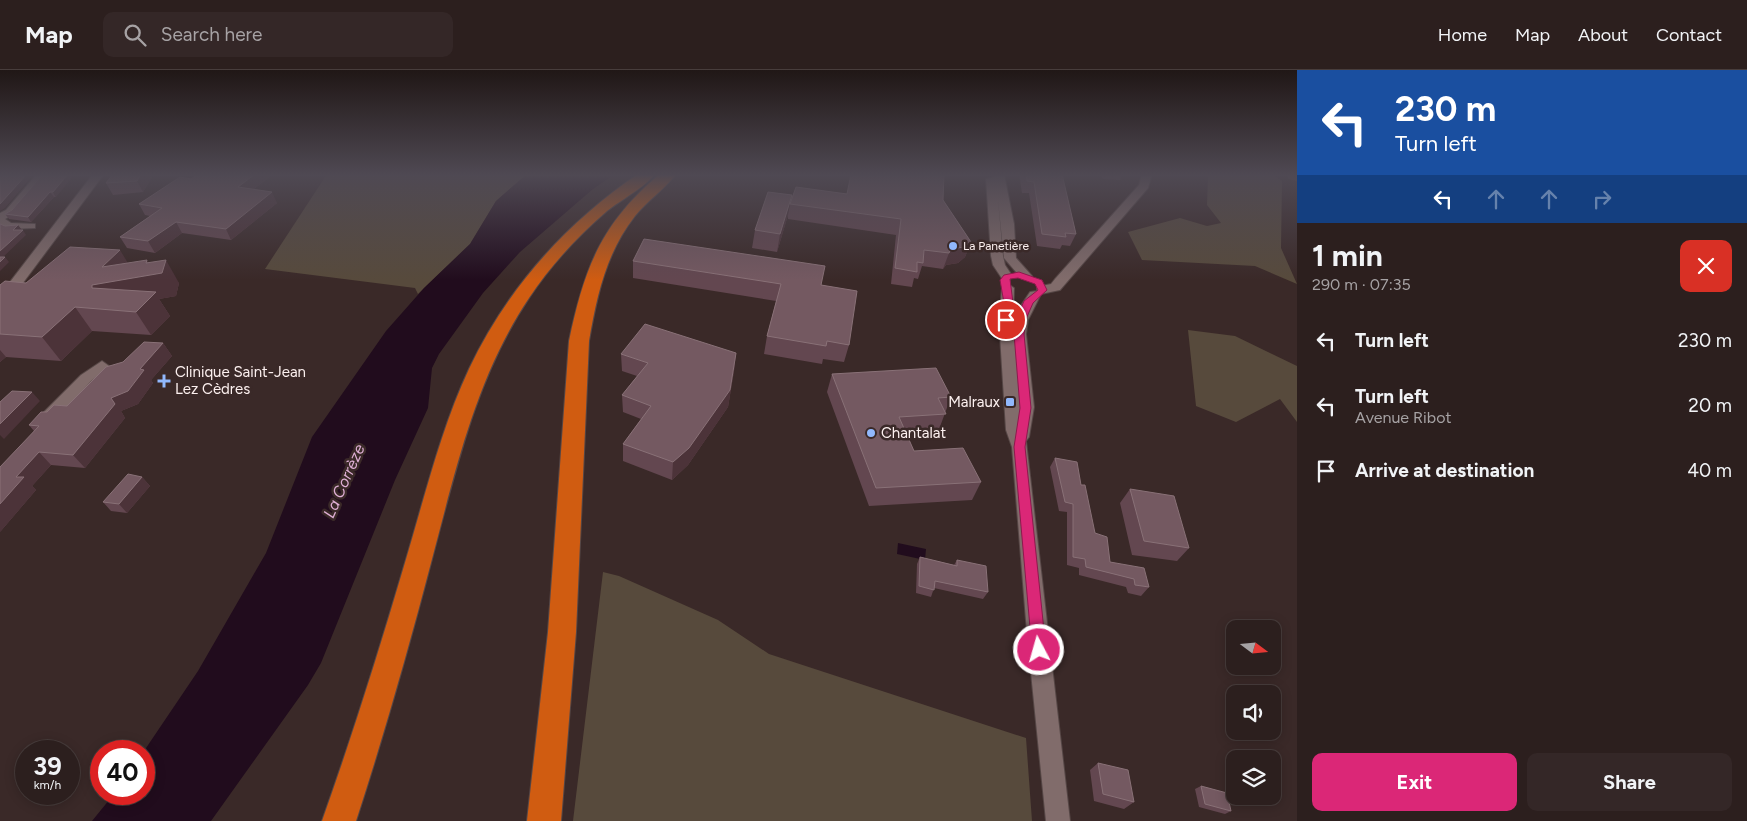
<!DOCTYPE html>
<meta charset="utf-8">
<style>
body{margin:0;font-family:Figtree,sans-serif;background:#342727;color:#f1f3f6;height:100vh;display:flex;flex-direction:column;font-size:19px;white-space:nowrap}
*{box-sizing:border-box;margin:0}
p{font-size:16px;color:#a6a2a4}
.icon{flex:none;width:28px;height:28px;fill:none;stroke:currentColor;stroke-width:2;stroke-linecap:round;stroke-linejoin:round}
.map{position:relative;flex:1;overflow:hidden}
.panel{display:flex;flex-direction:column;background:#2c1f1e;width:450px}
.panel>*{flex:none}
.top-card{background:#1a4fa0;color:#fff;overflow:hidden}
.needle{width:32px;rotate:106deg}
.controls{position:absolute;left:1226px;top:550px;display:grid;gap:10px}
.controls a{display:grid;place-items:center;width:55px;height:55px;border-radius:10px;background:#2c1f1e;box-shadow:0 2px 12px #0003,0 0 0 1px #483d3c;font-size:25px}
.speed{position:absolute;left:15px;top:670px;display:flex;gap:10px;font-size:25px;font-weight:700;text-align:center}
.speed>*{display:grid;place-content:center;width:65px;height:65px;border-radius:50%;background:#2c1f1e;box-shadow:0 2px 12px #0003,0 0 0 1px #483d3c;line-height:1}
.speed small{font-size:12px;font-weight:400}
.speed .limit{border:8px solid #d22;background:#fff;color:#111}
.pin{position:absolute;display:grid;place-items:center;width:42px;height:42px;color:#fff;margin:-21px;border:2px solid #fff;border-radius:50%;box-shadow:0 1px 5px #0007}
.me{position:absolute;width:55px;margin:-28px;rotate:354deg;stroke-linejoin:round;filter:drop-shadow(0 0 4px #0008)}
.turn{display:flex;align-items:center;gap:18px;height:105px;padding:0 15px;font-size:22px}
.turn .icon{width:65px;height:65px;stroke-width:2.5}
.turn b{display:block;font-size:35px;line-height:42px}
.lanes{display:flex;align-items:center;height:48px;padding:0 15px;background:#0003;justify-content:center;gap:25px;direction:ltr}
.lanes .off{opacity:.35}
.round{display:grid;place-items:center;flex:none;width:52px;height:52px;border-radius:10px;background:#342727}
.head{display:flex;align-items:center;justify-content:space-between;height:85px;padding:0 15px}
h1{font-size:30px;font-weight:700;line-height:38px}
.button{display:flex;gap:10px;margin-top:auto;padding:10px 15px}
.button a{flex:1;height:58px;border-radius:10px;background:#db2777;color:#fff;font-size:20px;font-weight:700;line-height:58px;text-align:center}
.button a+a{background:#342727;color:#f1f3f6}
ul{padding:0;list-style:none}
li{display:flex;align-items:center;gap:15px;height:65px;padding:0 15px}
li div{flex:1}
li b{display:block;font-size:19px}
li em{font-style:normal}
header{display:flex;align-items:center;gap:30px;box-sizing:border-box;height:70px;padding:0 25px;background:#2c1f1e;border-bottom:1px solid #483d3c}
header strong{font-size:24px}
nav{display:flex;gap:28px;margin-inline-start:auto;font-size:18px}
.search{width:350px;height:45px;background:#342727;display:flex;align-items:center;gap:12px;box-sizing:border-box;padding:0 18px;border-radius:10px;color:#a6a2a4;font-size:19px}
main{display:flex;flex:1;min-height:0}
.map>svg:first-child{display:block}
</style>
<header>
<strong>Map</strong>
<div class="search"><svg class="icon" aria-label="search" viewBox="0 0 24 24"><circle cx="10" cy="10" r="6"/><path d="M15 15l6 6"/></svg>Search here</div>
<nav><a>Home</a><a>Map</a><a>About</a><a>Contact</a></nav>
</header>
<main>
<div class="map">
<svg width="1297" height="751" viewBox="0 0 1297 751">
<rect width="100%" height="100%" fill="#3a2928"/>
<path fill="#574a3c" d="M327,104H527L496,131L470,174L418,224L415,218L265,199Z
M1202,104H1272L1282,111L1281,178L1297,214L1255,196L1142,190L1128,162L1180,148L1207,156L1221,153L1207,135L1208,107Z
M1188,260L1235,266L1297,296V352L1280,329L1236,352L1196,336Z
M603,502L619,506L718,550L769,584L1026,668L1032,751H573Z"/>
<path fill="#210c1d" d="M527,104H615L593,119L520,182L483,223L439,284L432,298L428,338L395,410L321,593L308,615L211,751H92L114,724H144V681L198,601L266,483L312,367L386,261L424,218L470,174L496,131Z
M898,473L926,479L925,490L897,484Z"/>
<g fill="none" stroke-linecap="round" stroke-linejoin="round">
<defs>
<path id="minor" d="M37,104H48L14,144L5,149L11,153L35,154V158L9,159L0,156V143L6,140Z
M93,104H104L5,237L0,238V225Z
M994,104H1004L1014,154L1016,188L1032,206L1030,209H1022L1004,188L998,130L1003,186L1005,195L1013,207L1007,211L1003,210L993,195L991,186L986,109L994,107Z
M1142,104H1152L1148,118L1060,220L1041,224L1028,250L1026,264L1034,337L1029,367L1026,371L1070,751H1046L1027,563L1012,377L1006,360L999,250L1002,218L1008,214L1014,218L1013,257L1020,237L1030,222L1037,221V217L1051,214L1055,209L1139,115Z
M102,291L109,296L91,311L50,356H38L36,352L38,348L81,305Z"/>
<path id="highway" d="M638,104H655C645,117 621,130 607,141C578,166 550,196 529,228C476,307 456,399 432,489C409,577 384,665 356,751H322C352,667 379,581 404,496C424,430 440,361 469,299C507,219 565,154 638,104Z
M660,104H676C665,119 647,131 635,146C606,183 597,225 589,271L576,562L561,751H527L548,562L569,271C584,199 601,153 660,104Z"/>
</defs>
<use href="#minor" stroke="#564746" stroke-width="2"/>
<use href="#highway" stroke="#564746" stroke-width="2"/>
<use href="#minor" fill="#816c6b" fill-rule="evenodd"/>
<use href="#highway" fill="#d05c11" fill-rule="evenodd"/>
</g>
<path fill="#634750" d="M43,104L56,127H54L31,152L9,149L5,144L12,140Z
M113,104H154L143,122L113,125L106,113Z
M198,104H273L254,119L277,133L231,170L182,163L155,183L127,178L120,167L150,146L145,145L139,134L191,109Z
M1019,104H1062L1076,164L1070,176L1062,175L1060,179L1037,176L1029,123H1022Z
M1100,104H1123L1120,110L1103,109Z
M1288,104H1297V111L1288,109Z
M847,124L943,130L971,172L965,187L958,193L946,195L943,199L922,196L918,209L914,208L912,217L891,214L896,165L788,149V145L777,182L752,178L755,160L792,125L791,131Z
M633,191L821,215L849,275L844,292L823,289L822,294L764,284L767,266L776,231L633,208Z
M128,193H149L179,213L176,226L159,229L170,246L151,265L92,261L61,291L6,287L0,292V215L26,213Z
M163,273L172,286L151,310L153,313L138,334L121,341L125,348L85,398L51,395L32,416L36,420L0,462L34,361L29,355L47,342L67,336L123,292Z
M736,283L734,301L728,337L688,395L672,410L623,391V374L641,349L623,342L622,325L637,306L622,301L621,284Z
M832,304L951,327L938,362L906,364L914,381L981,412L972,430L869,436L827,322Z
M1055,388L1081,415L1095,463L1110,492L1149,517L1141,526L1128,523L1126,517L1079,505V498L1067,495V442L1059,441L1050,397Z
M142,407L150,416L127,443L111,441L103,432Z
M1130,419L1189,478L1177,491L1132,485L1120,433Z
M920,487L954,495L957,490L988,522L983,529L934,518L931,527L916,523L917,494Z
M1098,693L1134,732L1124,739L1094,731L1090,700Z
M1201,716L1231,741L1225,744L1199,737L1195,719Z"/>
<path fill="#4c3339" d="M27,104H34L5,138L0,141V134Z
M68,104H75L56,127L53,122Z
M141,104H154L143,122L137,111Z
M255,104H273L242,128L238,117Z
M50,122L54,127L31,152L28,147Z
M272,122L277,133L231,170L226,159Z
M792,125L788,145L777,182L780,164Z
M176,152L182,163L155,183L148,171Z
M18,155L22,160H13Z
M23,160L26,165L0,190V181Z
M971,172L965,187L958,193L946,195L943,199L949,183L951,179Z
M120,180L134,203L146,193L147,190L155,204L166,190L179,213L176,226L159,229L170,246L151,265L136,242L92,218V215L102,197Z
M5,187L9,192L0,201V192Z
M75,237L92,261L61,291L42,267Z
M163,273L172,286L151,310L153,313L138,334L121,341L125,348L85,398L73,385L111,328L140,299Z
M0,280L6,287L0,292Z
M736,283L734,301L728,337L688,395L672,410L673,392Z
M32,322L40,331L4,369L0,365V354Z
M39,382L51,395L32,416L36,420L0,462V434L16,407Z
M142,407L150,416L127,443L119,434Z"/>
<path fill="#745961" stroke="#897177" d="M0,104H27L0,134Z
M43,104H68L53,122H50L28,147L5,144L12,140Z
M113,104H141L137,111L106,113Z
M198,104H255L238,117L272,122L226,159L176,152L148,171L120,167L162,138L139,134L180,107L191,109Z
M851,104H944L943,130L971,172L964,177L951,179L949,183L924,180L923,193L917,192V202L895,198L901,149L790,134L796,117L847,124Z
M1026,104H1062L1076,164L1065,163L1066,167L1042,164L1034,112L1027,111Z
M768,122L792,125L780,164L755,160Z
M0,154L5,156L18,155L13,160H23L0,181Z
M644,169L825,196L821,215L857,221L849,275L827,271L826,276L767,266L781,214L633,191Z
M70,177L120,180L102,197L147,190L146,193L166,190L162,203L92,215V218L156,222L136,242L75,237L42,267L0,264V215L5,211L26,213Z
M0,187H5L0,192Z
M645,254L736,283L730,320L689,378L673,392L623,374L651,336L622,325L648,293L621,284Z
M144,272L163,273L140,299L144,300L128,321L111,328L115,334L73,385L39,382L16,407H24L0,434V397L39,356L29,355L41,342H47L54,335L67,336L106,297L123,292Z
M936,298L951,327L938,328L946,344L899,347L914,381L963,378L981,412L876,418L832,304Z
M12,321L32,322L0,354V332Z
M1055,388L1077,392L1081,415H1085L1095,463L1107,467L1110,492L1144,498L1149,517L1135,515L1134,509L1086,497L1085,489L1073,487V434L1065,432Z
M128,404L142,407L119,434L103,432Z
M1130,419L1174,426L1189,478L1144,471Z
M920,487L957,496V490L986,496L988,522L935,511L934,520L919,516Z
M1098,693L1128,700L1134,732L1103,724Z
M1201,716L1227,723L1231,741L1205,734Z"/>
<linearGradient id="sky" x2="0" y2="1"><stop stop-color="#201716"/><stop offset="0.5" stop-color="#4f4953"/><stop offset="1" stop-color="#4f4953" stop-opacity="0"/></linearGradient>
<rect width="1297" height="210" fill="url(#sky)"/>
<path fill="#db2777" stroke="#8e194d" d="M1019,202L1042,210L1047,220L1033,233L1026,249L1024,264L1031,338L1025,377L1046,580L1044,585L1039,587L1034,585L1032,580L1014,377L1020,338L1014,264L1016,249L1024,231L1038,220L1035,214L1018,208L1010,209L1013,233L1011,250L1006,253L1001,250L1004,233L1000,210L1004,205Z"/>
<g fill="#91b8fd" stroke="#3a2928" stroke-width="2">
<circle cx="953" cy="176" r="5"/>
<path d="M161.5 303.5h5v5h5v5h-5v5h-5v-5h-5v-5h5z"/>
<rect x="1005" y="327" width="10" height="10" rx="2.5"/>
<circle cx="871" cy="363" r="5"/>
</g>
<g text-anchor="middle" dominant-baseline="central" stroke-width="5" stroke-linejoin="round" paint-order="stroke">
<g font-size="12" fill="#fcf0ef" stroke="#3a2928" text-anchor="start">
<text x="963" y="176">La Panetière</text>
</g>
<g font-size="15" fill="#fcf0ef" stroke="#3a2928" text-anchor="start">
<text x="175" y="302">Clinique Saint-Jean<tspan x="175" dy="17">Lez Cèdres</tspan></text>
<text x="1000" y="332" text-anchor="end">Malraux</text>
<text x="881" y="363">Chantalat</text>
</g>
<g font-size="16" font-style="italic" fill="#e0b0d6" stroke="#3a2928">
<text transform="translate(344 411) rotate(-66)">La Corrèze</text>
</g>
</g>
</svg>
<div class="controls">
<a><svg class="needle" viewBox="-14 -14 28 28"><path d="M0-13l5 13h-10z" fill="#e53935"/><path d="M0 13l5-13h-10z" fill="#a6a2a4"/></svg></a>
<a><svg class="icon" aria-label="sound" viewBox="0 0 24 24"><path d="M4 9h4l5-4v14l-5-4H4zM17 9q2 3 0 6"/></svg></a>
<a><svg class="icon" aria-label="layers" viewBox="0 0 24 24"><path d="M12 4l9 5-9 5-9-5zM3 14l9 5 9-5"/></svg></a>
</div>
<div class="speed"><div>39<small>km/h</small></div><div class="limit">40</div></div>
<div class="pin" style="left:1006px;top:250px;background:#d93025"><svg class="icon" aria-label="arrive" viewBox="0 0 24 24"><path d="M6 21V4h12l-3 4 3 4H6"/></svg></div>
<svg class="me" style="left:1039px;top:580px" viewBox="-20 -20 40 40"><circle r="17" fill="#db2777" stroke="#fff" stroke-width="3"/><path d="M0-11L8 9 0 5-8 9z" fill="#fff"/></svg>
</div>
<section class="panel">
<div class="top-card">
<div class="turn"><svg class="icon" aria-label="left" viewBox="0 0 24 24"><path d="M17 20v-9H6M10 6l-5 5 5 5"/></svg><div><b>230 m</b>Turn left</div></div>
<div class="lanes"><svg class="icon" aria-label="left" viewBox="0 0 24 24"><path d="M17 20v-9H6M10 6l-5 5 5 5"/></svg><svg class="icon off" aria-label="ahead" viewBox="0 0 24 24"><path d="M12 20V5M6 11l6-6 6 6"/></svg><svg class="icon off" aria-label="ahead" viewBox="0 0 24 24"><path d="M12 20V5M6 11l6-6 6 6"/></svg><svg class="icon off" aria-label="right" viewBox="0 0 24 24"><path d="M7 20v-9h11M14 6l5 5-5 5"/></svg></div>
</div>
<div class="head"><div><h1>1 min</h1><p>290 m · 07:35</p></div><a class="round" style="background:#d93025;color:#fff"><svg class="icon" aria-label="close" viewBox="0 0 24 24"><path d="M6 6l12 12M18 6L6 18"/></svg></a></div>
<ul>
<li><svg class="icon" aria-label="left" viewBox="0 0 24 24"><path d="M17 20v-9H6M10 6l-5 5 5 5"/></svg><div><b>Turn left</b></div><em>230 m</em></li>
<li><svg class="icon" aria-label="left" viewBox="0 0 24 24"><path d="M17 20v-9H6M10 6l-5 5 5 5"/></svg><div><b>Turn left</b><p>Avenue Ribot</p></div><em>20 m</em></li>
<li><svg class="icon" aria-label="arrive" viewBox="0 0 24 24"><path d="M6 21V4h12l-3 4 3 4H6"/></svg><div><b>Arrive at destination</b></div><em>40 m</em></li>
</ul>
<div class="button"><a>Exit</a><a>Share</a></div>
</section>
</main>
